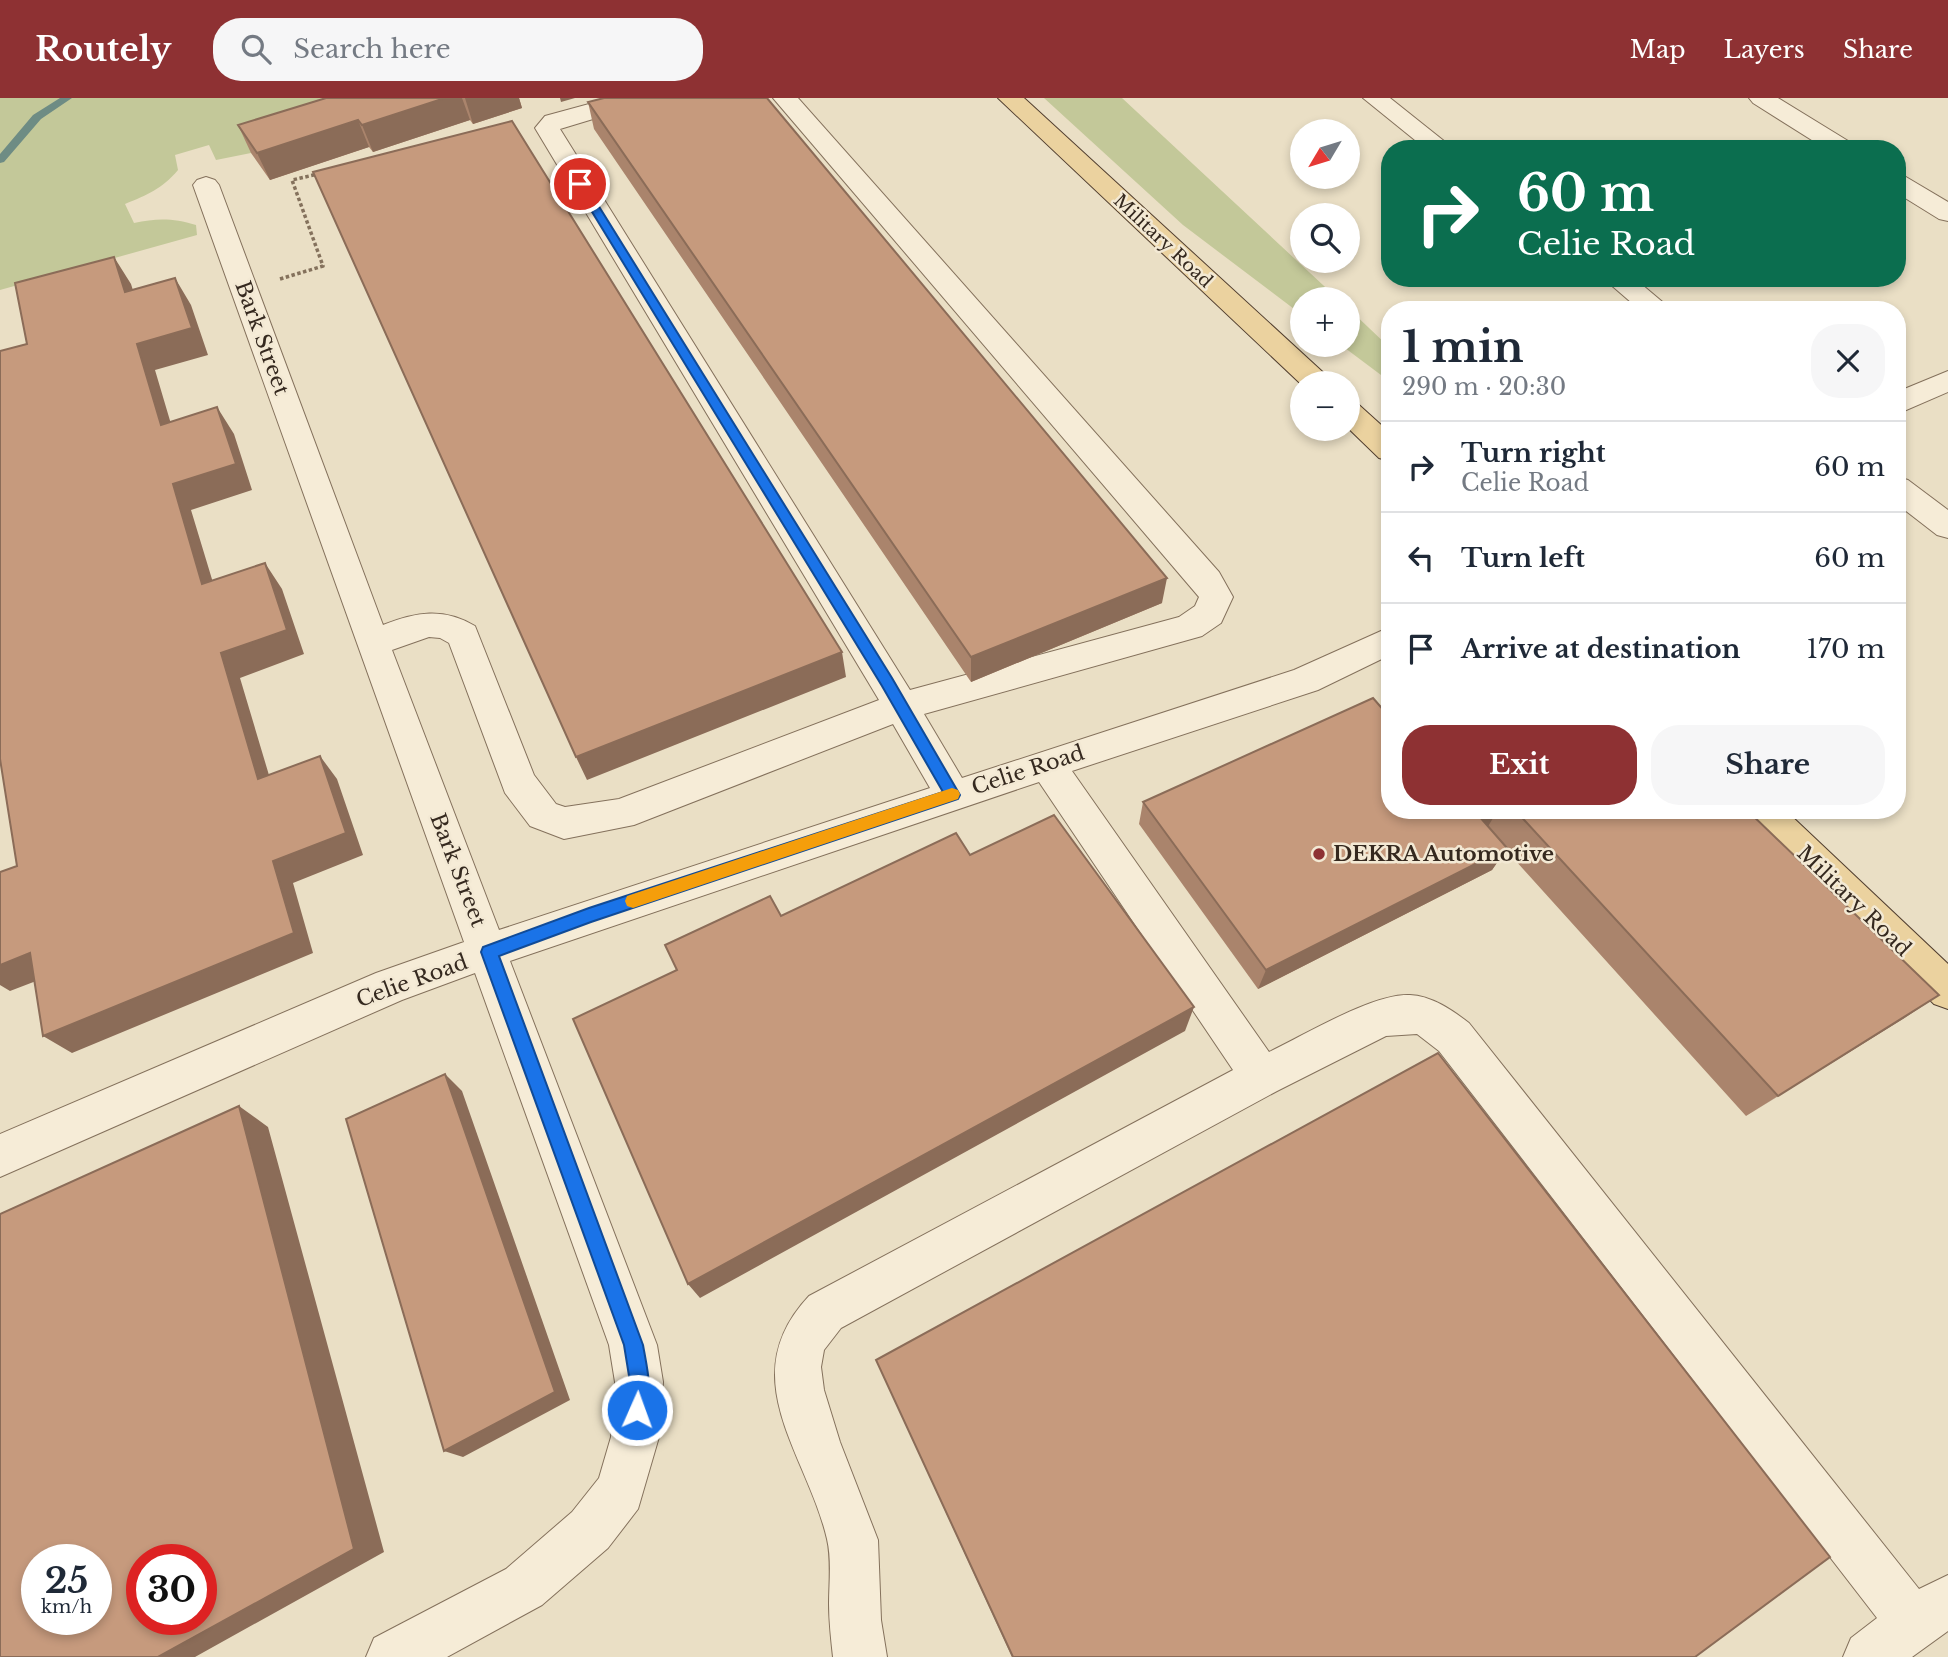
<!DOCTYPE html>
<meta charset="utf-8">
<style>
body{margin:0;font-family:"Libre Baskerville",serif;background:#f6f6f7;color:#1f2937;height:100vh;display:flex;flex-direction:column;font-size:26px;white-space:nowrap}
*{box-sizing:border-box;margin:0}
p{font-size:23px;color:#747a83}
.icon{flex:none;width:38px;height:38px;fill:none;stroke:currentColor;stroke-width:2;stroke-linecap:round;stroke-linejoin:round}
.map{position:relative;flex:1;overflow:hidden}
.side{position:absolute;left:1381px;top:203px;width:525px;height:518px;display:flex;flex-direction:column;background:#fff;border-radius:28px;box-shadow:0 4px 10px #0003}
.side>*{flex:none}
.banner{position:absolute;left:1381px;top:42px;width:525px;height:147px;border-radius:28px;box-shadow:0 4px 10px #0003;background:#0b6e4f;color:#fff;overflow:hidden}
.needle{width:46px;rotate:232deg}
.buttons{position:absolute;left:1290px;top:21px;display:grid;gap:14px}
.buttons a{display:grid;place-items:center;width:70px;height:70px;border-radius:50%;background:#fff;box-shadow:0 4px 10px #0003;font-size:35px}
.speed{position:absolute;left:21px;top:1446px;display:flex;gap:14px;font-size:35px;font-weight:700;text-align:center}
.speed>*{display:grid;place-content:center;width:91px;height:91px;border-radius:50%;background:#fff;box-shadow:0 4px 10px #0003;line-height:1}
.speed small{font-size:18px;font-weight:400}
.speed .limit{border:10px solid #d22;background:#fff;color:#111}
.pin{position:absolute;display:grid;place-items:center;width:60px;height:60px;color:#fff;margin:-30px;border:4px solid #fff;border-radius:50%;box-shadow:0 2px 7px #0007}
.me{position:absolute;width:77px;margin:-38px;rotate:2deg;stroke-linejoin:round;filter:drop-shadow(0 0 5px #0008)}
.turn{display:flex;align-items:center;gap:24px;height:147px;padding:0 21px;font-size:32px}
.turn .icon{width:91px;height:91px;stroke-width:2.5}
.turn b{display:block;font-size:49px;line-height:60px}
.round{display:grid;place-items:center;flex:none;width:74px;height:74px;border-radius:28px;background:#f6f6f7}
.overview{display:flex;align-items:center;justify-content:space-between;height:119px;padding:0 21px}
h1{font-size:42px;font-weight:800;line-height:52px}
.action{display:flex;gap:14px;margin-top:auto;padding:14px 21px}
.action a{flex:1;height:80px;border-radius:28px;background:#8e3133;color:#fff;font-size:28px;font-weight:800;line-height:80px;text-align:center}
.action a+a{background:#f6f6f7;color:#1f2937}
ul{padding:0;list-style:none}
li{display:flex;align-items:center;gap:21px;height:91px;padding:0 21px;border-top:2px solid #e0e1e3}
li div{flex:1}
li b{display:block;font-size:26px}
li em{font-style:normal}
header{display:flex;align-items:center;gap:42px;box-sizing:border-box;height:98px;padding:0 35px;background:#8e3133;color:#fff}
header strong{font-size:33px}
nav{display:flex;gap:38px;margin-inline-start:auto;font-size:24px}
.search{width:490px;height:63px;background:#f6f6f7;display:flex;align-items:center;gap:18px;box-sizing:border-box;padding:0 24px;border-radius:28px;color:#747a83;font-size:26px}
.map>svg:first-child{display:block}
</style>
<header>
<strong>Routely</strong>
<div class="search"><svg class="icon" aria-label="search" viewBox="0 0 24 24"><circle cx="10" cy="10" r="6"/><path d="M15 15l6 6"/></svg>Search here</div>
<nav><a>Map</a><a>Layers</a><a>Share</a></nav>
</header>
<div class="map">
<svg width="1948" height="1559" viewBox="0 0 1948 1559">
<rect width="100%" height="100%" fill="#eadfc5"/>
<path fill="#c3c899" d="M0,0H424L251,55L216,62L209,47L175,57L178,72C162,91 147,97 125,106L134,125C157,120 173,120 196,127L197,137L0,192Z
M1044,0H1122L1338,201H1302V217L1183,127Z
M1348,210L1389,249V283L1341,247H1348Z"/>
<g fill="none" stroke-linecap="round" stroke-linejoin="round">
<path fill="#6e8c84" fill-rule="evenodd" d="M60,0H72L41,21L4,64L0,65V56L33,17Z"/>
<defs>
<path id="minor" d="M611,0H650L646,5L560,31L910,592L1179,519L1195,508L1199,499L773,0H798L1219,474L1233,499L1221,525L1202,538L924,616L962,680L1294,572L1390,529V557L1318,592L1072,673L1269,954C1305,937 1373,895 1410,897C1432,898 1452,912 1469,925L1919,1491L1948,1477V1533L1912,1559H1843L1851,1540L1877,1520L1439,953L1417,936L1386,938L1277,993L841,1230L824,1252L821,1269L824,1292L840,1344L878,1442L881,1522L887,1559H833C831,1541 829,1524 829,1506C829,1485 832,1462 827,1441C807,1355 732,1280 809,1198L1233,972L1039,684L510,863L657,1247L663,1284L659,1339L638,1411L608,1450L542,1507L447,1559H366L374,1540L506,1471L572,1414L599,1380L611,1339L615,1284L609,1247L475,875L402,902L0,1079V1036L376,875L464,844L193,87L197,82L206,79L215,82L219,87L383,527C416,514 443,509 475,528L534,677L556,706L565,709L619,701L879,602L535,30L545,18ZM429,539L440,540L449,545L505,695L530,728L564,741L634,727L893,626L930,690L499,832L392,552Z
M1363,0H1390L1454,51H1426Z
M1749,0H1778L1853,46L1856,51H1826L1753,5Z
M1897,76L1906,79L1948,104V123L1939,121L1897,95Z
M1603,180H1634L1672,212H1640Z
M1948,273V294L1897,316V294Z
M1897,379L1908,382L1948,412V440L1937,437L1897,406Z"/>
<path id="major" d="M998,0H1024L1327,278L1331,285H1302V287Z
M1348,304L1359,307L1390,335V363L1379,360L1348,330Z
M1742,712H1785L1948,866V911L1934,906L1747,723Z"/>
</defs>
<use href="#minor" stroke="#84715c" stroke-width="2"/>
<use href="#major" stroke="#523f30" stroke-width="2"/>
<path stroke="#84715c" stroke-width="3.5" stroke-dasharray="3.5 2.5" stroke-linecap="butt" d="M280,181L323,168L292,82L318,76"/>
<use href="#minor" fill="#f6ecd7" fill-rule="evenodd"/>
<use href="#major" fill="#ebd29f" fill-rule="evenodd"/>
</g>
<path fill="#aa846c" d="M326,0H519L522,10L473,26L470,22L373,54L369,49L270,82L251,55L238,27Z
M588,4L1162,505L971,584L594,31Z
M1390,593V712H1747L1939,897L1746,1018L1506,752L1492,772L1258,891L1139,726L1143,704L1382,610Z
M876,1262L1695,1559H1012Z"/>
<path fill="#8b6c58" d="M445,0H462L470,22L373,54L362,27Z
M465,0H519L522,10L473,26Z
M560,0H575L561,4Z
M358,22L369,49L270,82L257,55Z
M114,159L131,186L142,221L125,194Z
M175,180L191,207L208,257L155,272L179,353L161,327L137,246Z
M217,309L234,336L252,392L191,412L221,511L202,486L173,386Z
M265,465L282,491L304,556L240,580L277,704L258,681L221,555Z
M1167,480L1162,505L971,584V559Z
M842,554L846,579L587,682L576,659Z
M320,658L337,681L363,757L293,785L313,855L72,955L43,938L273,763Z
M1492,712H1498L1487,730L1479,718Z
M1507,750L1492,772L1258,891L1266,872Z
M30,855L57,875L10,893L0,887V867Z
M1939,897L1903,921L1746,1018L1778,998Z
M1194,909L1185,933L700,1200L688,1186Z
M445,976L462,993L570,1302L463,1359L444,1353Z
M239,1008L268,1029L384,1454L195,1559H158Z"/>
<path fill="#c69a7d" stroke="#8b6c58" stroke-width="2" fill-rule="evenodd" d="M326,0H445L362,27L358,22L257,55L238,27Z
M604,0H767L1167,480L971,559L588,4Z
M512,23L842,554L576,659L313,74Z
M114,159L125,194L175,180L192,230L137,246L161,327L217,309L236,366L173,386L202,486L265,465L287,532L221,555L258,681L320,658L346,735L273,763L294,835L43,938L30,855L0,867V774L17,768L0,661V253L27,246L15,185Z
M1373,600L1386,615L1390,613V712H1492L1479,718L1507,750L1266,872L1143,704Z
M1515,712H1747L1939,897L1778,998Z
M1054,717L1194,909L688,1186L573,921L677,872L665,847L770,798L781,818L956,735L970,757Z
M1438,955L1830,1459L1695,1559H1013L876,1262Z
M445,976L555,1294L444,1353L346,1021Z
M239,1008L354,1451L158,1559H0V1116ZM37,1461H96V1521H37ZM142,1461H201V1521H142Z"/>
<path fill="#1a73e8" stroke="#114b97" stroke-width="2" d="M580,83L585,86L892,580L960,697L958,701L591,824L499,858L643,1247C647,1270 654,1296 644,1319L637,1322L630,1319L627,1312L630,1284L624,1247L481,854L483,849L589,810L943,694L882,588L575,86Z"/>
<path fill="#f59e0b" d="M952,690L958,692L960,696L958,701L633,810L627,808L625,803L627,798L633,796Z"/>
<circle fill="#8e3133" stroke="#f3e9d4" stroke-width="2.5" cx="1319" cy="756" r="7"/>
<g text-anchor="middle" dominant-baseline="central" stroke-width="5" stroke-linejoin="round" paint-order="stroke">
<g font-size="18" fill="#35291f" stroke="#f3e9d4">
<text transform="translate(1163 143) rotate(43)">Military Road</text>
</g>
<g font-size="21" fill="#35291f" stroke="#f3e9d4">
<text transform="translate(262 240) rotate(70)">Bark Street</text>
<text transform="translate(1028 672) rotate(-18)">Celie Road</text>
<text transform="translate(458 772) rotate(69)">Bark Street</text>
<text transform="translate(1854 803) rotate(44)">Military Road</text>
<text transform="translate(412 883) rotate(-20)">Celie Road</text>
</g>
<g font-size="21" font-weight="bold" fill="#35291f" stroke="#f3e9d4" text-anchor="start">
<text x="1333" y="756">DEKRA Automotive</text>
</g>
</g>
</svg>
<div class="buttons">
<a><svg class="needle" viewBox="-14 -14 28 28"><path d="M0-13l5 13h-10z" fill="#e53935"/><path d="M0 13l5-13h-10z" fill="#747a83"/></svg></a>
<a><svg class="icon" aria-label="search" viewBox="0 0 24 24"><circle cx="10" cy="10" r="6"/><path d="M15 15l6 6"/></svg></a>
<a>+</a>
<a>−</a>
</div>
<div class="speed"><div>25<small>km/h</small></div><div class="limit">30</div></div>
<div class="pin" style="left:580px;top:86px;background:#d93025"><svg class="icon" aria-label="arrive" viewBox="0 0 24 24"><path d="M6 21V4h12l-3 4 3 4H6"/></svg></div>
<svg class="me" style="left:637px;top:1312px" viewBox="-20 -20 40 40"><circle r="17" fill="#1a73e8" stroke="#fff" stroke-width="3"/><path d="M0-11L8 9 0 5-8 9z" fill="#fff"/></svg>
<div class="banner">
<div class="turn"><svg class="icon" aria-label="right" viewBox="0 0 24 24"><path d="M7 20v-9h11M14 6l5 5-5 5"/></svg><div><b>60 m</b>Celie Road</div></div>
</div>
<section class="side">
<div class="overview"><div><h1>1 min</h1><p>290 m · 20:30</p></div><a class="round"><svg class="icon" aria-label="close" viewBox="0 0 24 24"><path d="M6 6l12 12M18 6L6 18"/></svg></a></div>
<ul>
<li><svg class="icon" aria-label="right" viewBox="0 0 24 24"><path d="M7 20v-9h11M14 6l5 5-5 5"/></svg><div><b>Turn right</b><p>Celie Road</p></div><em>60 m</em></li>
<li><svg class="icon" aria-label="left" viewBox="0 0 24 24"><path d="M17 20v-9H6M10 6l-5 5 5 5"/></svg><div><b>Turn left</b></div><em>60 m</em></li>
<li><svg class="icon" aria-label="arrive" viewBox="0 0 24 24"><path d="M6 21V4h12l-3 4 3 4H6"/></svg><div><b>Arrive at destination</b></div><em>170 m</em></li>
</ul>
<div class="action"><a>Exit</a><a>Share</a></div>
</section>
</div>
